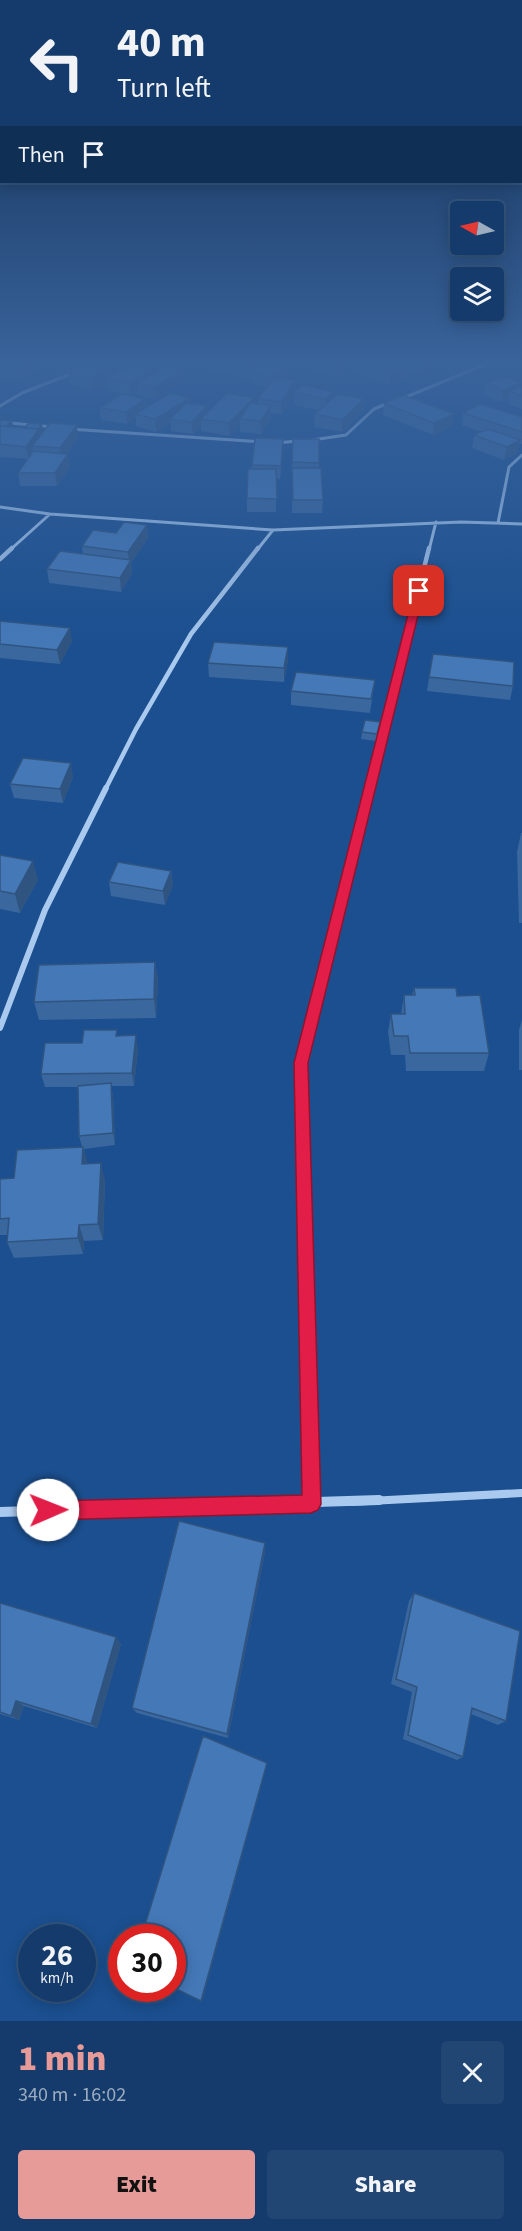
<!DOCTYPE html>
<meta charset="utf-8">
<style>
body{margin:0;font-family:"Source Sans 3",sans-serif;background:#214673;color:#f1f3f6;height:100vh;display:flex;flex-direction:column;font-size:22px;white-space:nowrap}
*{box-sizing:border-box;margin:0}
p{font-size:20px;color:#9dadc1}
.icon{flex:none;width:33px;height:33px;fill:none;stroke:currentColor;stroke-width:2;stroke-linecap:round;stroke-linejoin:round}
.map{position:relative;height:2021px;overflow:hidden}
.drawer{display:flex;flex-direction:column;background:#143b6b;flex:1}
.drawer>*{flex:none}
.banner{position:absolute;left:0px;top:0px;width:522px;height:183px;box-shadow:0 3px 15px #0003,0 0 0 2px #33557e;background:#143b6b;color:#f1f3f6;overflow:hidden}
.needle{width:39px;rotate:278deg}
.fabs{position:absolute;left:450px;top:201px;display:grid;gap:12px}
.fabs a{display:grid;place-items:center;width:54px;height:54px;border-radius:6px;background:#143b6b;box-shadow:0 3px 15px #0003,0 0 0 2px #33557e;font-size:30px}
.speed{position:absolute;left:18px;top:1924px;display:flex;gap:12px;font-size:30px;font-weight:700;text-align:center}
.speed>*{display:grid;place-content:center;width:78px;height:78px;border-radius:50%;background:#143b6b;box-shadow:0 3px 15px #0003,0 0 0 2px #33557e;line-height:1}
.speed small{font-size:15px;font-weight:400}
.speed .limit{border:9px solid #d22;background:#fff;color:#111}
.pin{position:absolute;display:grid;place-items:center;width:51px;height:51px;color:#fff;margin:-26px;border-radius:12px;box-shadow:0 3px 9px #0006}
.me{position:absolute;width:66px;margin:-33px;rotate:89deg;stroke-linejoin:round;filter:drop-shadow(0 0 4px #0008)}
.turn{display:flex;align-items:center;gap:21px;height:126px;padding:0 18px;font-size:27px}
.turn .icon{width:78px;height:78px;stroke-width:2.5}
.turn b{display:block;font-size:42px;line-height:51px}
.then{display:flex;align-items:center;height:57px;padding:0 18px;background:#0003;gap:12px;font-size:22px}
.round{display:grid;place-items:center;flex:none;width:63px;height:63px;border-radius:6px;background:#214673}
.head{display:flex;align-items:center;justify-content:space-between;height:102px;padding:0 18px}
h1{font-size:36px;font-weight:800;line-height:45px;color:#e69b98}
.action{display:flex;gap:12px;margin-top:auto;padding:12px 18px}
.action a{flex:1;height:69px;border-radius:6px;background:#e69b98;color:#111;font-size:24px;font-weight:800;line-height:69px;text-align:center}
.action a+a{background:#214673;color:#f1f3f6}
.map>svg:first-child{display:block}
</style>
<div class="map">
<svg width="522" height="2021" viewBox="0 0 522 2021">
<rect width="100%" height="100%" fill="#1b4f8f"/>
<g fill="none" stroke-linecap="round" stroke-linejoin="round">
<path stroke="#a9c9ee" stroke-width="3" d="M401,399L486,364
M0,406L22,393L76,372
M0,422L53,427
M69,429L263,442
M312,440L346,435L374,409L391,402
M276,443L298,441
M0,507L50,514L273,530L461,522L522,524
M498,523L509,467L522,455
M10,550L50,514
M257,550L273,530
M429,550L436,522"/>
<path stroke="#a9c9ee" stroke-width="4.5" d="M0,559L12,548
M105,790L136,729L191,634L258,548
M369,790L429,548"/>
<path stroke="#a9c9ee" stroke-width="6" d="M0,1028L45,910L106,788
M302,1100L301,1063L370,788"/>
<path stroke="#a9c9ee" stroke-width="8" d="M302,1099L311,1502
M350,1502L522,1493"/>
<path stroke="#a9c9ee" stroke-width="10" d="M311,1500V1504
M0,1512L379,1500"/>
</g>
<path fill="#3a679d" d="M0,364H50L41,370L34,368L35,371L21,380L0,377Z
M151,364H187L179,368L185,381L155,399L138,395L137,391L131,395L109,390L108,382L92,390L70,384L68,372L154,367L155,372L162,368L152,365Z
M199,364H280L276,366L287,379L296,380V391L334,397L363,411L342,432L314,427L315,414L319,410L294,405V395L281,414L271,413V417L261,434L240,432V424L229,436L201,431V426L193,434L171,431V422L156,432L136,426V418L127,424L101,420L100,408H146L190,404L208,412L254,398V403L258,404V399L266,388L249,382V379L199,367Z
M297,364H470L454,371L438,365V368L420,375L409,371L408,379L389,384L358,373V370L357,371L348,367V370L334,376Z
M486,383H522V409L508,404L509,400L501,402L484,395Z
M384,403L452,426L433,435L383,415Z
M463,413L522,417V444H519L517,453L504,460L472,448L474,435L482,432L462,425Z
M0,420L12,421L13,427L43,431L40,434V435L78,438L67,454H68L70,467L57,486H20L18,473L28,459L0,457Z
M319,439V468L323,500L322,513H292V462Z
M283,451L280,479L276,478V512H247V498L252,465Z
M147,525L148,538L131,563L132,573L121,592L49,583L47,569L83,554L82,546L116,533Z
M0,621L72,641L60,664L0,658Z
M433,654L513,686L510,700L427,691Z
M288,660L284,682L209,677L208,663Z
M375,680L370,713L291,705V691Z
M380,722L376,741L361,739L362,732Z
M73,777L63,803L14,798L10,784Z
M521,833H522V923H519L517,852Z
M0,855L38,880L20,913L0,909Z
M171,871L173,885L165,905L111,896L109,882Z
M155,962L158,981L156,1018L39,1020L34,1002Z
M414,988L457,996L489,1053L484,1071H406L405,1055H391L388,1032L391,1014H401L404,995H412Z
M522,1020V1070H519V1030Z
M118,1036L138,1049L134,1086H111L113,1096L115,1145L84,1149L87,1164L105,1180L103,1240L84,1241L83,1254L14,1258L7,1242L8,1235H0V1179L14,1178L82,1147L79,1136L78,1087H45L41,1074L82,1043Z
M265,1543V1552L228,1738L137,1713L132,1708Z
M414,1593L506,1721L498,1725L471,1714L463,1757L457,1760L403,1739L412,1692L391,1684L409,1601Z
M0,1603L121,1644L97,1728L24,1706L19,1720L0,1714Z"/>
<path fill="#305480" d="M26,364H34L35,371L21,380L19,369Z
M40,364H50L41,370Z
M118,364H130L107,378L108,382L92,390L91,378Z
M174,364H187L175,371Z
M254,364H265L249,370V367Z
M335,364H348V370L334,376Z
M404,364H408V368L409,367L408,379L389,384L390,372Z
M422,364H438V368L420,375Z
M455,364H470L454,371Z
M154,367L155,379L137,383V391L131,395L130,383Z
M184,369L185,381L155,399V387Z
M287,370V382L270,389V377Z
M296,380V392H294V395L281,414V402Z
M522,383L520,395L510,391L509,400L501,402L503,390Z
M334,392V404L324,411L325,399Z
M190,398V410L170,419L171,422L156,432L155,419Z
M254,398V410L240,419V424L229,436V423Z
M145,399L146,411L135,414L136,418L127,424L126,412Z
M364,399L363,411L342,432V420Z
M271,405V417L261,434V421Z
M207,406L208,418L201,419V426L193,434L192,422Z
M454,414L452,426L433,435L434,423Z
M12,421L13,428L7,426Z
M42,424L43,431L40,434L41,442L32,446L33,453L28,459L26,447Z
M77,425L78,438L62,461L60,448Z
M283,439V451L280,479L281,466Z
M520,440L517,453L504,460L507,447Z
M68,454L70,467L57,486L55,473Z
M147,525L148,538L131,563L132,573L121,592L120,578L129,562L128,552Z
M70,628L72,641L60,664L57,650Z
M288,647V660L284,682V668Z
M71,763L73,777L63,803L60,789Z
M33,861L38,880L20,913L15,894Z
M171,871L173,885L165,905L163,891Z
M155,962L158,981L156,1018L154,999Z
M136,1035L138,1049L134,1086L132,1073Z
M111,1083L113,1096L115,1145L113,1133Z
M83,1147L88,1164H82Z
M101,1163L105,1180L103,1240L98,1224Z
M79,1225L84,1241L83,1254L78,1238Z
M265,1543V1552L228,1738L227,1734Z
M116,1637L121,1644L97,1728L91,1724Z
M16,1701L24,1706L19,1720L11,1716Z
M267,1763L204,1995L201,2001Z"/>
<path fill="#4478b7" stroke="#305480" stroke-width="1.5" d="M0,364H26L19,369L0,365Z
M84,364H118L91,378L68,372Z
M129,364H140L154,367L130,383L107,378Z
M235,364H254L249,367Z
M262,364H270L287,370L270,377L249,370Z
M365,364H404L402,365L409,367L390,372Z
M165,366L184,369L155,387L137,383Z
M504,376L522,383L503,390L486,383Z
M274,377L296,380L281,402L258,399Z
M304,385L334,392L325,399L294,392Z
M522,386V396L510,391Z
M170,393L190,398L155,419L135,414Z
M227,393L254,398L229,423L201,419Z
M122,394L145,399L126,412L100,408Z
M337,394L364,399L342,420L315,414Z
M403,395L454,414L434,423L384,403Z
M186,403L207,406L192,422L170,419Z
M250,403L271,405L261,421L240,419Z
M480,404L522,417V432L463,413Z
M0,420L12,421L7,426H0Z
M29,423L42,424L38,429L24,428Z
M50,423L77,425L60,448L32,446Z
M0,426L39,429L26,447L0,444Z
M488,429L520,440L507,447L474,435Z
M255,438L283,439L281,466L252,465Z
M293,439H319V463L292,462Z
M33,451L68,454L55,473H18Z
M292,468H321L323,500H293Z
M248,469H276L277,499L247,498Z
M124,522L147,525L128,552L82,546L93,530L116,533Z
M60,551L131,560L120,578L47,569Z
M0,621L70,628L57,650L0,644Z
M214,642L288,647L284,668L208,663Z
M433,654L514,662L513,686L429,677Z
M296,672L375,680L371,699L291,691Z
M365,720L380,722L377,734L362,732Z
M23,758L71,763L60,789L10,784Z
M0,855L33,861L15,894L0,891Z
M118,862L171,871L163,891L109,882Z
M155,962L154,999L34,1002L39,965Z
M414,988H456L457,996L480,995L489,1053H410L408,1036H394L391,1014H405L404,995H415Z
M84,1030H117L116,1036L136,1035L132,1073L41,1074L45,1043H82Z
M111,1083L113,1133L79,1136L78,1086Z
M83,1147L82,1164L101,1163L98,1224L79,1225L78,1238L7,1242L9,1218L0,1219V1179L14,1178L17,1150Z
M179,1521L265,1543L227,1734L132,1708Z
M414,1593L520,1631L506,1721L472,1708L463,1757L408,1735L417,1687L396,1679Z
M0,1603L116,1637L91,1724L16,1701L11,1716L0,1712Z
M203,1736L267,1763L201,2001L172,1987V1938H141Z"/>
<linearGradient id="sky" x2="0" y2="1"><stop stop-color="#0f2b4f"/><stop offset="0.56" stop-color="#39639b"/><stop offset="1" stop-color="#39639b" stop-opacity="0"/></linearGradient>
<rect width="522" height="647" fill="url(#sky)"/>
<path fill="#e11d48" stroke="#92132f" stroke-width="1.5" d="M419,588L424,591L308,1063L321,1504L318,1510L311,1513L48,1520L41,1517L38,1510L41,1504L48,1501L302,1495L294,1063L414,591Z"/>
</svg>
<div class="fabs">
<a><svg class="needle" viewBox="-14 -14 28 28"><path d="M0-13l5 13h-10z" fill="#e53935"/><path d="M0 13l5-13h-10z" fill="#9dadc1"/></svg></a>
<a><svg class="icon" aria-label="layers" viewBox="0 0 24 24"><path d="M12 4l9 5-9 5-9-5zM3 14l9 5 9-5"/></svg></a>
</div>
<div class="speed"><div>26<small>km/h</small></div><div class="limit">30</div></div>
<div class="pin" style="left:419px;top:591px;background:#d93025"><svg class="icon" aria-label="arrive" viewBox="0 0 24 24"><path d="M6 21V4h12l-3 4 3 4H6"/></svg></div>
<svg class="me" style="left:48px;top:1510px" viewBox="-20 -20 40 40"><circle r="19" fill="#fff"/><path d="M0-13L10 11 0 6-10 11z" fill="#e11d48"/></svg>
<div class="banner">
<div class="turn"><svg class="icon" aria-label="left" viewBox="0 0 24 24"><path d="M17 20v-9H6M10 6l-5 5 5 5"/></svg><div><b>40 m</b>Turn left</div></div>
<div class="then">Then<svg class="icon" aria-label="arrive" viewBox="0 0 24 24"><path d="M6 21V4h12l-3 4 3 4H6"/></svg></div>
</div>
</div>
<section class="drawer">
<div class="head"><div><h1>1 min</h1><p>340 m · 16:02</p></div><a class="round"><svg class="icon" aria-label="close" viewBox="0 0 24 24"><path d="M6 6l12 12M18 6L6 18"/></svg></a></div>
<div class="action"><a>Exit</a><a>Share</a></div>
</section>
